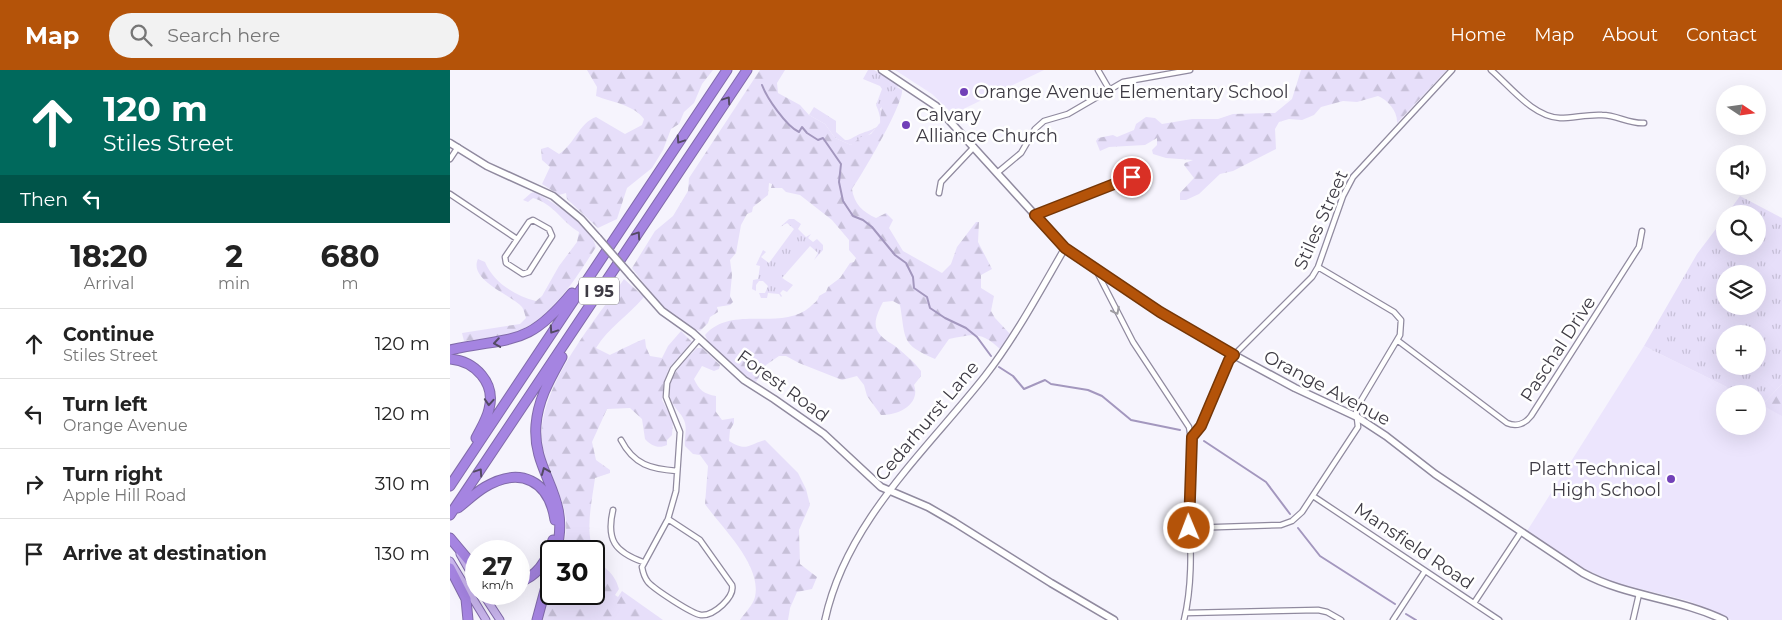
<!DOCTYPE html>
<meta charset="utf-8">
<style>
body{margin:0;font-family:Montserrat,sans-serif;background:#f2f2f2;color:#222;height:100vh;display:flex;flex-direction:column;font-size:19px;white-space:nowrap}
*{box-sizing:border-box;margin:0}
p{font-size:16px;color:#767676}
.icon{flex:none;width:28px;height:28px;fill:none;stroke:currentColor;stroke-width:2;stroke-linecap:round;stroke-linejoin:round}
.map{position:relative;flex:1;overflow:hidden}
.sheet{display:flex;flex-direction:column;background:#fff;width:450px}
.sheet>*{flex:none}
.top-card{background:#00695c;color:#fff;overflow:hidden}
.needle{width:32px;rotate:103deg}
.fabs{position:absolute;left:1266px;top:15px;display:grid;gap:10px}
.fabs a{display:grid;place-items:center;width:50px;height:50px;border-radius:50%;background:#fff;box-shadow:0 5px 20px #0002;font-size:25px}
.speed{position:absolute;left:15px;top:470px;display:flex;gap:10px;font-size:25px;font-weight:700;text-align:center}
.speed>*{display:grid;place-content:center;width:65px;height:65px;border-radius:50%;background:#fff;box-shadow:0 5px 20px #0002;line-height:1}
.speed small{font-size:12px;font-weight:400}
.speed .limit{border:2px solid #111;border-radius:8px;background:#fff;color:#111}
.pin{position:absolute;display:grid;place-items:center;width:42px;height:42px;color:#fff;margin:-21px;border:2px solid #fff;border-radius:50%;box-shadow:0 1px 5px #0007}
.me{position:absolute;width:55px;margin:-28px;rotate:359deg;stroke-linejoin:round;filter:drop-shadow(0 0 4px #0008)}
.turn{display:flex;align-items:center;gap:18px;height:105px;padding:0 20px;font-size:22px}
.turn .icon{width:65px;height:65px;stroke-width:2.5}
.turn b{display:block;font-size:35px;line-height:42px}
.then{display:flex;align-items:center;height:48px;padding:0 20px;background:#0003;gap:10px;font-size:19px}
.eta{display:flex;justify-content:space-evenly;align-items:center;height:85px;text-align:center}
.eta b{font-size:30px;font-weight:700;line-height:35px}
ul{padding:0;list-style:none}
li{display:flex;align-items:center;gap:15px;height:70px;padding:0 20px;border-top:1px solid #e0e0e0}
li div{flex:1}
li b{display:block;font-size:19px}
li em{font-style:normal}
header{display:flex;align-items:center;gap:30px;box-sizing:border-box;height:70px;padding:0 25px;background:#b45309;color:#fff}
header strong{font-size:24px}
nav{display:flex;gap:28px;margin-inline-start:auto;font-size:18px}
.search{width:350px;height:45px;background:#f2f2f2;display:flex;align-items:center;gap:12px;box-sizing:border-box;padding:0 18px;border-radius:28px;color:#767676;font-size:19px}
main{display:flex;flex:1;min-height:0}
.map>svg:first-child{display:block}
</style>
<header>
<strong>Map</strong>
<div class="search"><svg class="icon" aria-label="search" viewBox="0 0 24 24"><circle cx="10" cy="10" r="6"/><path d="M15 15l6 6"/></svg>Search here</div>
<nav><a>Home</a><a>Map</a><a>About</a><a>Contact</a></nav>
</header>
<main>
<section class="sheet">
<div class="top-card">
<div class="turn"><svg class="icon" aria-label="ahead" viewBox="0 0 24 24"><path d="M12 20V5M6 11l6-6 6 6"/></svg><div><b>120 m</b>Stiles Street</div></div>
<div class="then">Then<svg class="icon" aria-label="left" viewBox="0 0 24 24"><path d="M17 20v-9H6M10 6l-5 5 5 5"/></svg></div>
</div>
<div class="eta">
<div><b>18:20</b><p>Arrival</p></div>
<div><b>2</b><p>min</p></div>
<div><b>680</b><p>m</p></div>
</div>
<ul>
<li><svg class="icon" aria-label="ahead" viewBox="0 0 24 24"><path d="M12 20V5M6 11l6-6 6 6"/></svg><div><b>Continue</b><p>Stiles Street</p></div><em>120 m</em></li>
<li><svg class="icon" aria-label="left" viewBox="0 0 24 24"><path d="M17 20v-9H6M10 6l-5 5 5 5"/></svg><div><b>Turn left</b><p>Orange Avenue</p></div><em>120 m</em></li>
<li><svg class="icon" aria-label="right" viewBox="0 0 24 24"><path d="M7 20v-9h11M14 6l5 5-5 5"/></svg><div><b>Turn right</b><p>Apple Hill Road</p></div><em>310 m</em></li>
<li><svg class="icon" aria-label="arrive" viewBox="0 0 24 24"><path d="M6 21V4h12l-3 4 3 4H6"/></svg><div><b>Arrive at destination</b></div><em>130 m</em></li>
</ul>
</section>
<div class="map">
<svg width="1332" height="550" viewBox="0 0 1332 550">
<defs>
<pattern id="grass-tufts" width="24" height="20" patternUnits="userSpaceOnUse" patternTransform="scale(1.25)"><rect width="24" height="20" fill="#e7dffa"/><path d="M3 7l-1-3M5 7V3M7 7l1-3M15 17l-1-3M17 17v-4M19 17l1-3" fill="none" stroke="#c7c0d8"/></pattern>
<pattern id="forest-firs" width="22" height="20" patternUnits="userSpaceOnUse" patternTransform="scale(1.25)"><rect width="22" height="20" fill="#e7dffa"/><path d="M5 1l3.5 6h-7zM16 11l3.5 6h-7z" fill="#c7c0d8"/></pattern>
</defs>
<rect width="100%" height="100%" fill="#f6f4fd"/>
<path fill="#ece5fd" d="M445,0H594L503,44L482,24Z
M1194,276L1291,324H1275V356H1308V333L1332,345V550H1281L1239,531L1162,512L1133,498L1077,461Z"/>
<path fill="url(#grass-tufts)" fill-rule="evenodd" d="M418,0H424L449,15L430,39L433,45C428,62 415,67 401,75L385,68L375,54L359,45L364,37L386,51V62L395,70C401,70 401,68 406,66C422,57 438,62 426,35L432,19L430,16L413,9Z
M1290,126L1332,148V314L1312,335L1308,333V324H1291L1194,276L1247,184L1275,147V176H1308V144H1277ZM1275,204H1308V236H1275ZM1275,264H1308V296H1275Z
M339,149H344L351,154L348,159L356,167L361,164L358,168L363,172L367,169L373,175V180L364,190L368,183L360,176L332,208L343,215L337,222L333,220L330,223L332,226L331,227L329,224L318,223L317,228H311L309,223H315L318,216L313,211H309L306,215V221L302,219L303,210L308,209L310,196L306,195L313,180L316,182L311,187L319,193L344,159L337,153L330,157Z"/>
<path fill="url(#forest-firs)" d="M137,0H263L252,14L244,33L234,42L229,54L221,59L213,80L202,98L177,118L167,149L148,158L117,129L116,123L109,125L92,114L100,97L92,90L91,79L98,77L109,84C124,75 129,53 146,47L175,64L192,55L194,49C184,35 162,32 146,26L147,17Z
M310,0H335L327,13L328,23L350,35L359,45L375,54L385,68L401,75L411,67L421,64L430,53L432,33L447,17L452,20C454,33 412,105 402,119C404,134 413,142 426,148L436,143L443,150L439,158L453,181L492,203L501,194L507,177L526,152H529L528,172L542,199L531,205V218L544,226L541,241L545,248L560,264L550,279C531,261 523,264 499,269L485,289C450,274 456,269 450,235L443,231L433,232C422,253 422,262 442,274C450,279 465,293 471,301V306L464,315C471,334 448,346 431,345L417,326L414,315L407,306L392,310L349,293L336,286H329L316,295L306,312C288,301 263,285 255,265C282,234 331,262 360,237C364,233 368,231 369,226L376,222L378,217L390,208L400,193L404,192L406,188L399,180V170L382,150L350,125L336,122L332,118H321L322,114L319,113L318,125L303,137L302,142L297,144L291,155L286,183L280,190L282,205L280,226L283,232L280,235L267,237L268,242L260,247L258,253L250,261C224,255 197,218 182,198L205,161L223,146L238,121L239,108Z
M851,0H997L947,53C948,42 938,30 928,26L907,32L893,31L871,37L864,45L852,50L839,49L829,52L825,59L826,79L783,101L770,104L749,124L736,130H730V123L744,108L734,95L735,93L743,90L716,88L703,84L702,80L707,75V68L695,75L659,77L650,81L646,71L648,68L663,65L667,67L684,60L686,54L696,47L705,48L712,54L742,49H768L783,44L825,43L842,29Z
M85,122C104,133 141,156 146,177C126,208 99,253 60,264C45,268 29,269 14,271L12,263L70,254L76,248C75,245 74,240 72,237C62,225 18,210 28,189L35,192C43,212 65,226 86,231L92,226L109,196L127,172L129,162C112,152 104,134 83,128L78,132L73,130L81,123Z
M174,209L194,227C178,246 159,257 146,278L160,285C166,282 192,269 195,269L196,277L200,286L212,288L218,276L231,261L242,272L219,298L214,312L212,330L223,351L222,365L217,370V375C209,379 201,376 195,369L192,349L180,338L157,339L142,372L146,390L160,400V403L145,408C142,432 134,462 145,485C152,499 164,500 169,519L165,525L168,527L172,521L213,550H92L101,515V524H144V481H112C126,438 101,416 93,378C82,324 145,251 174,209Z
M247,278H252L270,295L269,299L264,301L252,296L244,309C249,320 254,324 266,326V342L272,350L284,348V353L280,360L279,371C297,382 297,375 315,370L348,403L356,419L360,435L349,460L350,494L367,507L362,519L347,522L340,538L338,550H290C294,544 303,535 305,527C312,495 272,458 255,434L258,396L250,385L243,384L235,376C234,368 237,361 235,353C233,345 227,341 223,334C210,313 234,291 247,278Z
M1332,314V346L1312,335Z"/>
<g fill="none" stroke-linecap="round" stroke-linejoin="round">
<path stroke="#a397be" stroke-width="2" d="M312,15C317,28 336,56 349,62L352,57L357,63L368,70L373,68L391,94L389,112L393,131L403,146L413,150L422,157L445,185L456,193L463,207L464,218L477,227L480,238L495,248L516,258L527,267L541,286
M549,297L563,306L574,319L595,310L601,314L638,320L652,326L681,350L730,360
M754,371L816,412L840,444
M848,458L870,486L945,534
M956,544L966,550"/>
<defs>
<path id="minor" d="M648,0L659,19
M1041,0C1060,16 1083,47 1110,48C1124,48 1138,44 1152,45C1167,45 1179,54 1194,53
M0,89L8,77
M547,103L571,83L585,59L594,51L618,44L673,12L740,0
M489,123L491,112L524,77
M0,124L67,169
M585,145L682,107
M83,150L99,159L102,166L79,202L73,204L56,193L55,187L79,152Z
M645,198L683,272L739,357C743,374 739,393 739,411C739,457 745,505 734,550
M947,270L1057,353C1066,357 1075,354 1081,346L1189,177L1192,161
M742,367L751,356L779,290L862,207L868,197L893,126L903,107L1002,0
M171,370C184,395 201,399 227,401
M863,426L1049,550
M163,440C156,470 165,482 193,492
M218,449L250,470L282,515C285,527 264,546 251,545C242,544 204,519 198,512C194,507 193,503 192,497L218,449L226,421L230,362L216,327L217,313L223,299L249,269
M739,458L831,455L842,451L852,442L908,357L906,339L950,265L951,250L944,242L868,197
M1024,533L1071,462
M736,543L868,540L877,542L891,550
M943,550L975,501
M1183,550L1189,524"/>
<path id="tertiary" d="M375,550C396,452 475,382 535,306C566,266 590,221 615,178"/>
<path id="secondary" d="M432,0L486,36L615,178L710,242L784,285L845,318L907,347L936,366L985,404L1133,503C1177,527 1229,528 1274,550
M0,73L37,96L103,126L131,149L148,168
M181,206L212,241L243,263L294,310L324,329L374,364L431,417L478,437L504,452L601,513L664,550"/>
<path id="primary" d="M10,484L26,512
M0,491L36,550
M33,524L50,550"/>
<path id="motorway" d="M0,280C63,266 76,278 122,223
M0,289C25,291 46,313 39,339C37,349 31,358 26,368
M0,416L277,0
M8,438C17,431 25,423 35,417C71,396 99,411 105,450
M0,445L297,0
M0,468L26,499
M106,481C122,426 82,404 86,355C88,329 100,309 112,287
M0,498L16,529L18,550
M69,512C88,506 98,489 103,470
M87,550L101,498"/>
</defs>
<use href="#minor" stroke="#908a9f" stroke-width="7"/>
<use href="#tertiary" stroke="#908a9f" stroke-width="8"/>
<use href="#secondary" stroke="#908a9f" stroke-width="9"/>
<use href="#primary" stroke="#816aaa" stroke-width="9"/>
<use href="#motorway" stroke="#816aaa" stroke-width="11"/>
<use href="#minor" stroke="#fff" stroke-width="4.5"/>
<use href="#tertiary" stroke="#fff" stroke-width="5.5"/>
<use href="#secondary" stroke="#fff" stroke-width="6"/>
<use href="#primary" stroke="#c9b5ed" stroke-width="7"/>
<use href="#motorway" stroke="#a584e1" stroke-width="9"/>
<defs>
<path id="secondary-bridge" d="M148,168L181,206"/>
</defs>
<use href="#secondary-bridge" stroke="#908a9f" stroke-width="9" stroke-linecap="butt"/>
<use href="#secondary-bridge" stroke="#fff" stroke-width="6"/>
</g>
<defs><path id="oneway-chevron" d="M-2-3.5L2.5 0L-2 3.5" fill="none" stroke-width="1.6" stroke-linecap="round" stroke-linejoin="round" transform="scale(1.25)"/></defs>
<g stroke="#534a63">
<use href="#oneway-chevron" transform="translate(277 30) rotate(-56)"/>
<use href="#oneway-chevron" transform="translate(230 70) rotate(124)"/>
<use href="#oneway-chevron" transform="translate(187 165) rotate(-56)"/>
<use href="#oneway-chevron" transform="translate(103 260) rotate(124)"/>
<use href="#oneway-chevron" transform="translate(47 273) rotate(171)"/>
<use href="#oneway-chevron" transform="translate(39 332) rotate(94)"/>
<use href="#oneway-chevron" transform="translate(95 401) rotate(-112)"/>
<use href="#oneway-chevron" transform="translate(29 402) rotate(-56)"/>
</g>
<use stroke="#9e9da2" href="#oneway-chevron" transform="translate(666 241) rotate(63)"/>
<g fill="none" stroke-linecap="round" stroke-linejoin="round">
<defs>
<path id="route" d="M682,107L585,145L615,178L710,242L784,285L779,290L751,356L742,367L739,458"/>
</defs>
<use href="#route" stroke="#753606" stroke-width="12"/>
<use href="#route" stroke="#b45309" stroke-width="9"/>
</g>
<g fill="#7241b8" stroke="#fff" stroke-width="2">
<circle cx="514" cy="22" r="5"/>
<circle cx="456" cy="55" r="5"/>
<circle cx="1221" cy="409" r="5"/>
</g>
<g text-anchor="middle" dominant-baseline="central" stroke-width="5" stroke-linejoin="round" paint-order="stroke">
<rect fill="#fff" stroke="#78767c" stroke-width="1" x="129" y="207.5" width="40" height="27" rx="4"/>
<g font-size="16" font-weight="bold" fill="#3e3b44">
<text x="149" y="221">I 95</text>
</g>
<g font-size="18" fill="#3e3b44" stroke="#fff" text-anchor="start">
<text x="524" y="22">Orange Avenue Elementary School</text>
<text x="466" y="45">Calvary<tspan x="466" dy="21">Alliance Church</tspan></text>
<text x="1211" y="399" text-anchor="end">Platt Technical<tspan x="1211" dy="21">High School</tspan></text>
</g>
<g font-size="18" fill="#3e3b44" stroke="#fff">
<text transform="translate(871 150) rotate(-66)">Stiles Street</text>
<text transform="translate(1108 279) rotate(-57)">Paschal Drive</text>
<text transform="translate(333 316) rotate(36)">Forest Road</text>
<text transform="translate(877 318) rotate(28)">Orange Avenue</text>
<text transform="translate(477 351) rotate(-50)">Cedarhurst Lane</text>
<text transform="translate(964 476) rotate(34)">Mansfield Road</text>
</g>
</g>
</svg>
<div class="fabs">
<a><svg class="needle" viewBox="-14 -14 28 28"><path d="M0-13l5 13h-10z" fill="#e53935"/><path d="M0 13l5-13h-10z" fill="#767676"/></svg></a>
<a><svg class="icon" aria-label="sound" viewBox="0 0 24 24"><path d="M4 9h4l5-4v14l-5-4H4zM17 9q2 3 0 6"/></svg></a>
<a><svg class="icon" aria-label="search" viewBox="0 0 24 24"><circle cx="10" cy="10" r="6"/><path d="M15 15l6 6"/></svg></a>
<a><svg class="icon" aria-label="layers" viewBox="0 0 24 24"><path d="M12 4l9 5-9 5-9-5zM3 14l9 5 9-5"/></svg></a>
<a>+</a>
<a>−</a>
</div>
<div class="speed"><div>27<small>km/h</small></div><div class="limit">30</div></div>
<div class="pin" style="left:682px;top:107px;background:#d93025"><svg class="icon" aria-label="arrive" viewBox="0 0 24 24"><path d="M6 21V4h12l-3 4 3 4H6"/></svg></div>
<svg class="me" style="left:739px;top:458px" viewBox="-20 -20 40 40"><circle r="17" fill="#b45309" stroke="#fff" stroke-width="3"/><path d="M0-11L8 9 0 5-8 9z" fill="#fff"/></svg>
</div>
</main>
